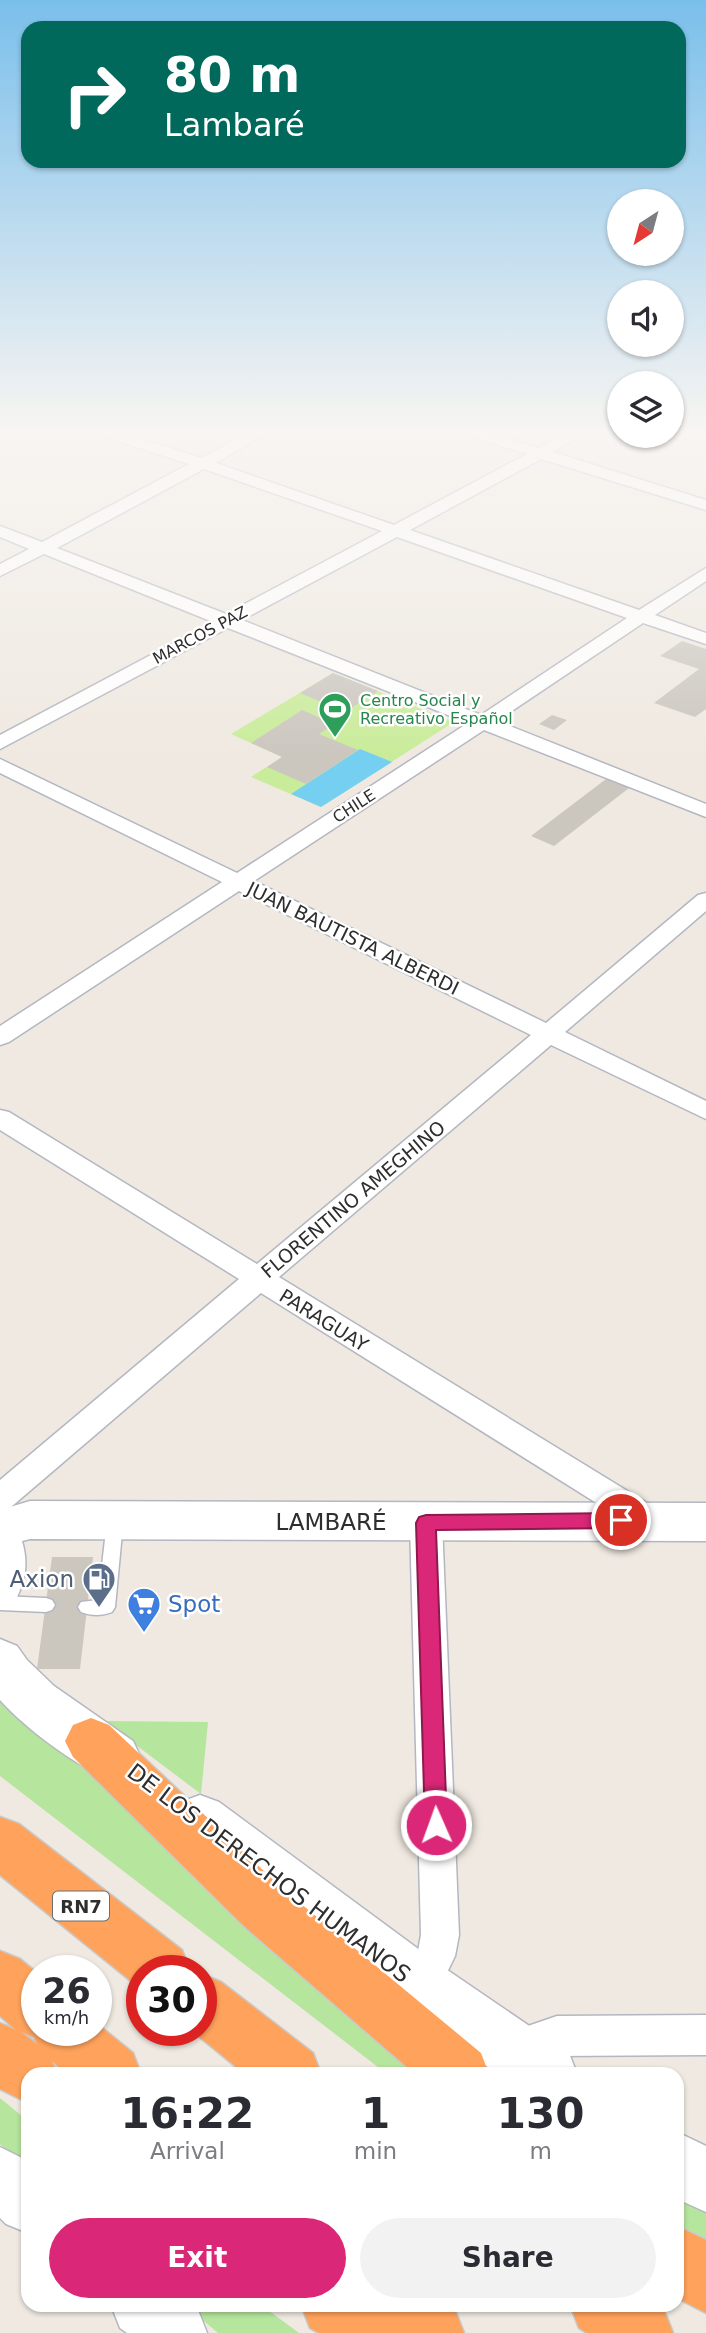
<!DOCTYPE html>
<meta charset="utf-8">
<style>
body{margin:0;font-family:"DejaVu Sans",sans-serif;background:#f2f2f3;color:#2b2b33;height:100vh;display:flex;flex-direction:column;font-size:26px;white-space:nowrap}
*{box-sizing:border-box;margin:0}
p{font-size:23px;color:#7c7c81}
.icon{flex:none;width:38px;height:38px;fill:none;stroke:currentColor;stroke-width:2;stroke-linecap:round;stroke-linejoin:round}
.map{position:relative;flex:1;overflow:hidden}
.drawer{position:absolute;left:21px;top:2067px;width:663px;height:245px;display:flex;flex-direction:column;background:#fff;border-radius:21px;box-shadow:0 2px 5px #0004}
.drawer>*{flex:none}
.hud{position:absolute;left:21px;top:21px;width:665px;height:147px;border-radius:21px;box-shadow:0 2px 5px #0004;background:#00695c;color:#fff;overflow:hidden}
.needle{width:46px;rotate:216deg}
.tools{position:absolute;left:607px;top:189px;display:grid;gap:14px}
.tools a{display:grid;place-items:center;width:77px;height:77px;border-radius:50%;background:#fff;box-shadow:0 2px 5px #0004;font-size:35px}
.speed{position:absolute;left:21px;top:1955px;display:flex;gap:14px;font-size:35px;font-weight:700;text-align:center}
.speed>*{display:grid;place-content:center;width:91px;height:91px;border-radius:50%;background:#fff;box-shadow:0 2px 5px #0004;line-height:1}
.speed small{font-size:18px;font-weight:400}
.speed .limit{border:10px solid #d22;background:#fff;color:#111}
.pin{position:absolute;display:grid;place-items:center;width:60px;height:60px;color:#fff;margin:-30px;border:4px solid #fff;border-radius:50%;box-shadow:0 2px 7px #0007}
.me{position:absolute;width:77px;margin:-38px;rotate:358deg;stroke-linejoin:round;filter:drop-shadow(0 0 5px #0008)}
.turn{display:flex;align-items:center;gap:24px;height:147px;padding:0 28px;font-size:32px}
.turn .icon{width:91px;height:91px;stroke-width:2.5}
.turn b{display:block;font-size:49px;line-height:60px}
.eta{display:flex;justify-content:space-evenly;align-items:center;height:119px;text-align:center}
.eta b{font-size:42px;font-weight:700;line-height:49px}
.button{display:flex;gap:14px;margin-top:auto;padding:14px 28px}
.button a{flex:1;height:80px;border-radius:42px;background:#db2777;color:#fff;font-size:28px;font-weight:700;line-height:80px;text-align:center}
.button a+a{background:#f2f2f3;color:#2b2b33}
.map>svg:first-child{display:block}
</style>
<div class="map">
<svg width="706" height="2333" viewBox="0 0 706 2333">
<rect width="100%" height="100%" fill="#efe9e1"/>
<path fill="#b6e59e" d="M0,1687L433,2074H387L0,1776Z
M104,1721L208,1722L201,1794Z
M0,2098L28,2121V2169L0,2144Z
M677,2193L706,2213V2256L677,2231Z
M185,2305H261L299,2333H218Z"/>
<path fill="#c9ec9a" d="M333,673L454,722L321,807L251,777L282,757L231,734Z"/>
<path fill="#75cff0" d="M360,749L392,762L321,807L291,794Z"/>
<path fill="#cbc7bf" d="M682,641L706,649V709L695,717L654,703L699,669L660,656Z
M333,673L378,691L345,712L300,693Z
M302,710L335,724L319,734L358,750L306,784L267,767L282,757L251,743Z
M552,715L567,720L554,730L539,724Z
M610,776L633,785L554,846L531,836Z
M52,1557H93L80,1669H37Z"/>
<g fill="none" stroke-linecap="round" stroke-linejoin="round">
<defs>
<path id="lane" d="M115,1515L121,1517L123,1522L115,1607L112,1612C103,1616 90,1616 81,1612L78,1607L81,1602L98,1600L107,1522L109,1517Z
M0,1596L46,1598L52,1600L55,1605L52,1610L46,1612L0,1610Z"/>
<path id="street" d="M21,429L0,441V430Z
M88,429H111L201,458L255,429H274L216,463L394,525L527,454L457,432L455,429H479L538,448L573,429H592L553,452L706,500V510L541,459L410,530L639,610L706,568V581L655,615L706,633V644L643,623L497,721L706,804V817L484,730L254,881L546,1023L698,895L706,893V911L565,1032L706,1101V1119L551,1045L279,1277L660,1511L665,1520L660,1529L649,1533L638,1529L261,1293L11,1507L0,1511V1480L239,1279L0,1130V1110L9,1112L257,1264L531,1035L239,891L9,1042L0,1045V1026L222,882L0,773V759L237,873L468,723L228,628L0,749V735L213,622L44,554L0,576V564L29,549L0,537V526L42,542L189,464L90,432ZM204,469L382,531L226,614L57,548ZM397,537L627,618L481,715L242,620Z
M426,1510L437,1514L442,1523L459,1935L455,1956L434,1999L420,2004L406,1999L401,1985L418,1951L421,1935L410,1523L415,1514Z
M706,2015V2055L557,2056L520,2074L506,2068L500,2054L506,2040L525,2027L557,2016Z"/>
<path id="secondary" d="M30,1501L706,1503V1541L30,1539L22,1541C28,1562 26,1578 17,1597L0,1603V1510Z
M0,1639L17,1646L27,1660L54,1686L133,1741L141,1758L133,1775L115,1782C77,1767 27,1730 0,1700Z
M200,1795L219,1802L440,1965L569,2053L577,2074H498L400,2005L181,1838L174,1820L181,1802Z
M677,2132L706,2146V2212L677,2199Z
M0,2147L28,2161V2233L6,2224L0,2218Z
M111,2305H191L198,2310L207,2333H127L120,2328Z"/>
<path id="highway" d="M91,1718L109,1725L282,1888L481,2053L489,2074H415L244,1926L73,1757L65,1741L73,1725Z
M0,1817L19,1824L182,1950L190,1970H142V1990L0,1875Z
M0,1951L20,1959L37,1973V2030H96V2023L133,2053L141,2074H67L52,2061L57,2074H28V2103L0,2089V2023L16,2030L0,2016ZM21,2032L34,2037L37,2044Z
M201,1974L221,1982L313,2053L321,2074H245L191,2030H201Z
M677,2226L706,2240V2313L677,2298Z
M301,2305H447L455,2310L464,2333H319L310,2328Z
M570,2305H656L664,2310L673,2333H587L579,2328Z"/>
</defs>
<use href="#lane" stroke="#b4b7c1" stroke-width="3"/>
<use href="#street" stroke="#b4b7c1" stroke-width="3"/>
<use href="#secondary" stroke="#b4b7c1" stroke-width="3"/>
<use href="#highway" stroke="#c9c9c9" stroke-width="3"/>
<use href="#lane" fill="#fff" fill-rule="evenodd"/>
<use href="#street" fill="#fff" fill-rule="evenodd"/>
<use href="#secondary" fill="#fff" fill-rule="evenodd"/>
<use href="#highway" fill="#ffa35c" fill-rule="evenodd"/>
</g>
<linearGradient id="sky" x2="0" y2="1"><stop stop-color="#7abfeb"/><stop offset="0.57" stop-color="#f8f5f2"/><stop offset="1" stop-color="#f8f5f2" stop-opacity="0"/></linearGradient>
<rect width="706" height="756" fill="url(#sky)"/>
<path fill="#db2777" stroke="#8e194d" stroke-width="2" d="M621,1513L628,1515L630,1520L628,1526L621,1528L436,1530L447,1825L444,1833L436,1836L429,1833L425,1825L416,1523L419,1517L426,1515Z"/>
<defs>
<symbol id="stadium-pin" viewBox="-11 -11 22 30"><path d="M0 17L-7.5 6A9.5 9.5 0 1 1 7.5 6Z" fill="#2e9e5b" stroke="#fff"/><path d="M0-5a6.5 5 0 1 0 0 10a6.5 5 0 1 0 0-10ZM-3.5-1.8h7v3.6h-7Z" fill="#fff"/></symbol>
<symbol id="fuel-pin" viewBox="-11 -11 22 30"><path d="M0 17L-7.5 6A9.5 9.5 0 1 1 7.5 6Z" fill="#5c6f8a" stroke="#fff"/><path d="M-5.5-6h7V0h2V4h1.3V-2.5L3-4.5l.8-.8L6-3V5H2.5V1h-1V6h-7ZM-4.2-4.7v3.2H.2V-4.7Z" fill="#fff"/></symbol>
<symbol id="supermarket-pin" viewBox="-11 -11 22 30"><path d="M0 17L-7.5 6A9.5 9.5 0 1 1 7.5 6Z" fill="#3f7fe0" stroke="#fff"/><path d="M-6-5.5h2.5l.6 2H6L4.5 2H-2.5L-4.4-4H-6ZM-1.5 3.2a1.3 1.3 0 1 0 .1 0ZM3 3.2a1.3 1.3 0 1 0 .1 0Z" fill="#fff"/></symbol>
</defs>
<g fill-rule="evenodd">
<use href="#stadium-pin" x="316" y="690" width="38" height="52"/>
<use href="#fuel-pin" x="80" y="1560" width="38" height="52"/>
<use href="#supermarket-pin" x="125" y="1585" width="38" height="52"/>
</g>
<g text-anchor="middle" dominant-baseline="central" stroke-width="5" stroke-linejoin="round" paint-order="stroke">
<g font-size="16" fill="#2e2e2e" stroke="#fff">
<text transform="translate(200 635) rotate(-28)">MARCOS PAZ</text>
<text transform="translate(354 806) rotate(-33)">CHILE</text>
</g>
<g font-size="16" fill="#27864d" stroke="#fff" text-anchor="start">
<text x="360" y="700">Centro Social y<tspan x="360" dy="18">Recreativo Español</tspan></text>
</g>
<rect fill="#fff" stroke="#6d6d6d" stroke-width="2" x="53" y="1891.5" width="56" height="29" rx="5"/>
<g font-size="18" font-weight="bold" fill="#2e2e2e">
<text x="81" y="1906">RN7</text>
</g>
<g font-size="19" fill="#2e2e2e" stroke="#fff">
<text transform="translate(353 938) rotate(26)">JUAN BAUTISTA ALBERDI</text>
<text transform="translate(353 1199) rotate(-40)">FLORENTINO AMEGHINO</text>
<text transform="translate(324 1320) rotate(32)">PARAGUAY</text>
</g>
<g font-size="23" fill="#2e2e2e" stroke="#fff">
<text x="331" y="1522">LAMBARÉ</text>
<text transform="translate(269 1873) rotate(37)">DE LOS DERECHOS HUMANOS</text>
</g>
<g font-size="23" fill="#4e5e75" stroke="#fff" text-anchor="end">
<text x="74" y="1579">Axion</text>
</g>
<g font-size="23" fill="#366cbe" stroke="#fff" text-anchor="start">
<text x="168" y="1604">Spot</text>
</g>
</g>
</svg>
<div class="tools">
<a><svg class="needle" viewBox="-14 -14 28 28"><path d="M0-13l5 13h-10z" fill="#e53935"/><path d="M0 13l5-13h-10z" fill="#7c7c81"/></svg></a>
<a><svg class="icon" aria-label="sound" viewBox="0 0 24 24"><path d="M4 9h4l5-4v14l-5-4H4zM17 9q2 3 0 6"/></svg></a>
<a><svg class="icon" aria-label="layers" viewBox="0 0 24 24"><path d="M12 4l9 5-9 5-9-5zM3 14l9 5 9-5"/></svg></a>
</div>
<div class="speed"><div>26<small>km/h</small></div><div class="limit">30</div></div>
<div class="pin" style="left:621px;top:1520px;background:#d93025"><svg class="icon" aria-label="arrive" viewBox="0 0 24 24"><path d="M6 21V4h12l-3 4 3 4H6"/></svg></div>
<svg class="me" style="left:436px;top:1825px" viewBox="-20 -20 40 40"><circle r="17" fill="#db2777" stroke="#fff" stroke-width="3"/><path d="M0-11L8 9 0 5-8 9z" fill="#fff"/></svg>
<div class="hud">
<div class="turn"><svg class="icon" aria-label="right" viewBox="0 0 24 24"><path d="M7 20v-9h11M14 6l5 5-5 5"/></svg><div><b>80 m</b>Lambaré</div></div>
</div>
<section class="drawer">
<div class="eta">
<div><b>16:22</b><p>Arrival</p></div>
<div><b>1</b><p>min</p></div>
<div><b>130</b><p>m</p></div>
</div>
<div class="button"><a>Exit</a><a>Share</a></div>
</section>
</div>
